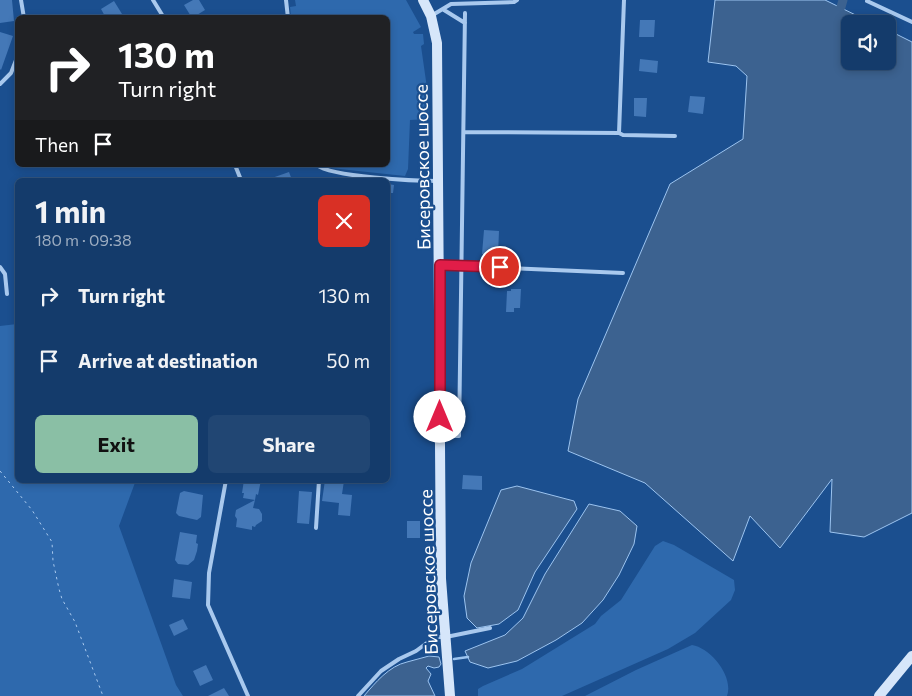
<!DOCTYPE html>
<meta charset="utf-8">
<style>
body{margin:0;font-family:Commissioner,sans-serif;background:#214673;color:#f1f3f6;height:100vh;display:flex;flex-direction:column;font-size:19px;white-space:nowrap}
*{box-sizing:border-box;margin:0}
p{font-size:16px;color:#9dadc1}
.icon{flex:none;width:28px;height:28px;fill:none;stroke:currentColor;stroke-width:2;stroke-linecap:round;stroke-linejoin:round}
.map{position:relative;flex:1;overflow:hidden}
.details{position:absolute;left:15px;top:178px;width:375px;height:305px;display:flex;flex-direction:column;background:#143b6b;border-radius:8px;box-shadow:0 2px 8px #0003,0 0 0 1px #33557e}
.details>*{flex:none}
.hud{position:absolute;left:15px;top:15px;width:375px;height:152px;border-radius:8px;box-shadow:0 2px 8px #0003,0 0 0 1px #33557e;background:#202124;color:#fff;overflow:hidden}
.controls{position:absolute;left:841px;top:15px;display:grid;gap:10px}
.controls a{display:grid;place-items:center;width:55px;height:55px;border-radius:8px;background:#143b6b;box-shadow:0 2px 8px #0003,0 0 0 1px #33557e;font-size:25px}
.pin{position:absolute;display:grid;place-items:center;width:42px;height:42px;color:#fff;margin:-21px;border:2px solid #fff;border-radius:50%;box-shadow:0 1px 5px #0007}
.me{position:absolute;width:55px;margin:-28px;rotate:0deg;stroke-linejoin:round;filter:drop-shadow(0 0 4px #0008)}
.turn{display:flex;align-items:center;gap:18px;height:105px;padding:0 20px;font-size:22px}
.turn .icon{width:65px;height:65px;stroke-width:2.5}
.turn b{display:block;font-size:35px;line-height:42px}
.then{display:flex;align-items:center;height:48px;padding:0 20px;background:#0003;gap:10px;font-size:19px}
.round{display:grid;place-items:center;flex:none;width:52px;height:52px;border-radius:8px;background:#214673}
.headline{display:flex;align-items:center;justify-content:space-between;height:85px;padding:0 20px}
h1{font-size:30px;font-weight:700;line-height:38px}
.button{display:flex;gap:10px;margin-top:auto;padding:10px 20px}
.button a{flex:1;height:58px;border-radius:8px;background:#8abfa5;color:#111;font-size:20px;font-weight:700;line-height:58px;text-align:center}
.button a+a{background:#214673;color:#f1f3f6}
ul{padding:0;list-style:none}
li{display:flex;align-items:center;gap:15px;height:65px;padding:0 20px}
li div{flex:1}
li b{display:block;font-size:19px}
li em{font-style:normal}
.map>svg:first-child{display:block}
</style>
<div class="map">
<svg width="912" height="696" viewBox="0 0 912 696">
<rect width="100%" height="100%" fill="#1b4f8f"/>
<path fill="#2e69ad" d="M295,0H406L421,27L413,32L414,34H423L424,44L421,46L429,102L428,119L410,120L408,169L405,176L330,168L324,165H388V18L291,17L290,7L296,6Z
M17,324L18,480H136L119,526L176,685L183,696H0V326Z
M663,541L674,545L734,580L735,590L731,600L695,633L668,649L562,696H478V689L483,686L522,669L595,624L601,616L621,600L655,546Z
M692,645C711,648 734,677 727,696H585L636,670Z"/>
<path fill="#3c6290" stroke="#9cc4f0" d="M715,0H825L874,24H850V61H888V30L912,42V513L864,537L830,532L832,479L780,548L750,516L733,561L645,483L568,451L578,399L670,184L743,139L747,76L736,66L708,62Z
M517,486L574,501L577,509L535,572L518,610L499,624L477,628L467,618L464,596L471,563L501,490Z
M589,504L620,511L637,526L634,544L619,575L603,600L582,623L556,640L517,661L488,668L470,662L465,651L505,635L523,618L545,574Z
M429,656L439,657L441,664L439,667L434,668L428,666L426,668L431,674L428,681L435,696H364C375,683 389,666 407,662C414,660 422,658 429,656Z"/>
<g fill="none" stroke-linecap="round" stroke-linejoin="round">
<path stroke="#9cc4f0" stroke-width="2.5" d="M454,659L468,657"/>
<path stroke="#3c6290" stroke-width="9" d="M841,7L843,0"/>
</g>
<path fill="#4478b7" d="M0,0H12L14,21L0,23Z
M193,0H199L205,10L192,18L184,5Z
M114,1L122,14L115,18H106L101,9Z
M640,20H655L654,37H639Z
M0,32L13,36L1,70L0,69Z
M640,59L658,61L657,73L639,71Z
M690,96L705,97L703,114L688,112Z
M634,98H647L646,117L634,116Z
M289,172L292,180H269V179Z
M388,184L394,185L393,193H388Z
M484,230L499,231L498,255L482,254Z
M511,289H521L520,308H514V312H506L507,291H511Z
M463,475L482,476V490L462,489Z
M244,480H261L258,495L256,494L255,500L243,498L244,493H242Z
M325,480L344,481L342,494L352,495L350,516L338,515L339,503L322,501Z
M184,491L203,495L201,517L197,520L179,516L176,513L180,493Z
M299,491L312,492L309,524L297,523Z
M255,500L253,508L259,509L262,514V521L256,525L255,527L252,526V530L236,527L237,519L235,516L236,510Z
M407,521H420V538H407Z
M180,532L197,535L196,543L198,544L197,551L194,560L188,565L178,564L175,560Z
M174,579L192,582L190,599L172,597Z
M183,619L188,629L174,636L169,625Z
M206,665L213,680L200,686L193,671Z
M224,688L229,696H208Z"/>
<g fill="none" stroke-linecap="round" stroke-linejoin="round">
<path stroke="#a9c9ee" stroke-width="1" stroke-dasharray="2.5 4" stroke-linecap="butt" d="M0,471L32,510L52,542L53,561L59,589L62,599L75,622L103,696"/>
<path stroke="#a9c9ee" stroke-width="4" d="M21,0L24,18
M153,0L164,18
M286,0L288,18
M867,1L912,22
M444,10L465,23
M431,16L451,4L514,2L517,0
M0,84L11,73L18,55
M464,132L619,133L623,135L675,136
M619,133L624,0
M235,165L241,180
M317,165C331,177 416,181 438,181
M440,265L623,273
M0,267L5,274L7,294
M440,436H459L465,13
M226,480L209,573L208,605L248,696
M316,528L319,480
M358,696L381,671L399,659L416,651L435,637H446L490,628"/>
<path stroke="#d6e6fa" stroke-width="10" d="M423,0L431,16L437,43L441,579L450,696
M879,696L912,656"/>
</g>
<g fill="none" stroke-linecap="round" stroke-linejoin="round">
<defs>
<path id="route" d="M440,417V265L500,267"/>
</defs>
<use href="#route" stroke="#92132f" stroke-width="12"/>
<use href="#route" stroke="#e11d48" stroke-width="9"/>
</g>
<g text-anchor="middle" dominant-baseline="central" stroke-width="4.5" stroke-linejoin="round" paint-order="stroke">
<g font-size="18" fill="#fff" stroke="#1b4f8f">
<text transform="translate(422 167) rotate(-91)">Бисеровское шоссе</text>
<text transform="translate(428 572) rotate(-92)">Бисеровское шоссе</text>
</g>
</g>
</svg>
<div class="controls">
<a><svg class="icon" aria-label="sound" viewBox="0 0 24 24"><path d="M4 9h4l5-4v14l-5-4H4zM17 9q2 3 0 6"/></svg></a>
</div>
<div class="pin" style="left:500px;top:267px;background:#d93025"><svg class="icon" aria-label="arrive" viewBox="0 0 24 24"><path d="M6 21V4h12l-3 4 3 4H6"/></svg></div>
<svg class="me" style="left:440px;top:417px" viewBox="-20 -20 40 40"><circle r="19" fill="#fff"/><path d="M0-13L10 11 0 6-10 11z" fill="#e11d48"/></svg>
<div class="hud">
<div class="turn"><svg class="icon" aria-label="right" viewBox="0 0 24 24"><path d="M7 20v-9h11M14 6l5 5-5 5"/></svg><div><b>130 m</b>Turn right</div></div>
<div class="then">Then<svg class="icon" aria-label="arrive" viewBox="0 0 24 24"><path d="M6 21V4h12l-3 4 3 4H6"/></svg></div>
</div>
<section class="details">
<div class="headline"><div><h1>1 min</h1><p>180 m · 09:38</p></div><a class="round" style="background:#d93025;color:#fff"><svg class="icon" aria-label="close" viewBox="0 0 24 24"><path d="M6 6l12 12M18 6L6 18"/></svg></a></div>
<ul>
<li><svg class="icon" aria-label="right" viewBox="0 0 24 24"><path d="M7 20v-9h11M14 6l5 5-5 5"/></svg><div><b>Turn right</b></div><em>130 m</em></li>
<li><svg class="icon" aria-label="arrive" viewBox="0 0 24 24"><path d="M6 21V4h12l-3 4 3 4H6"/></svg><div><b>Arrive at destination</b></div><em>50 m</em></li>
</ul>
<div class="button"><a>Exit</a><a>Share</a></div>
</section>
</div>
